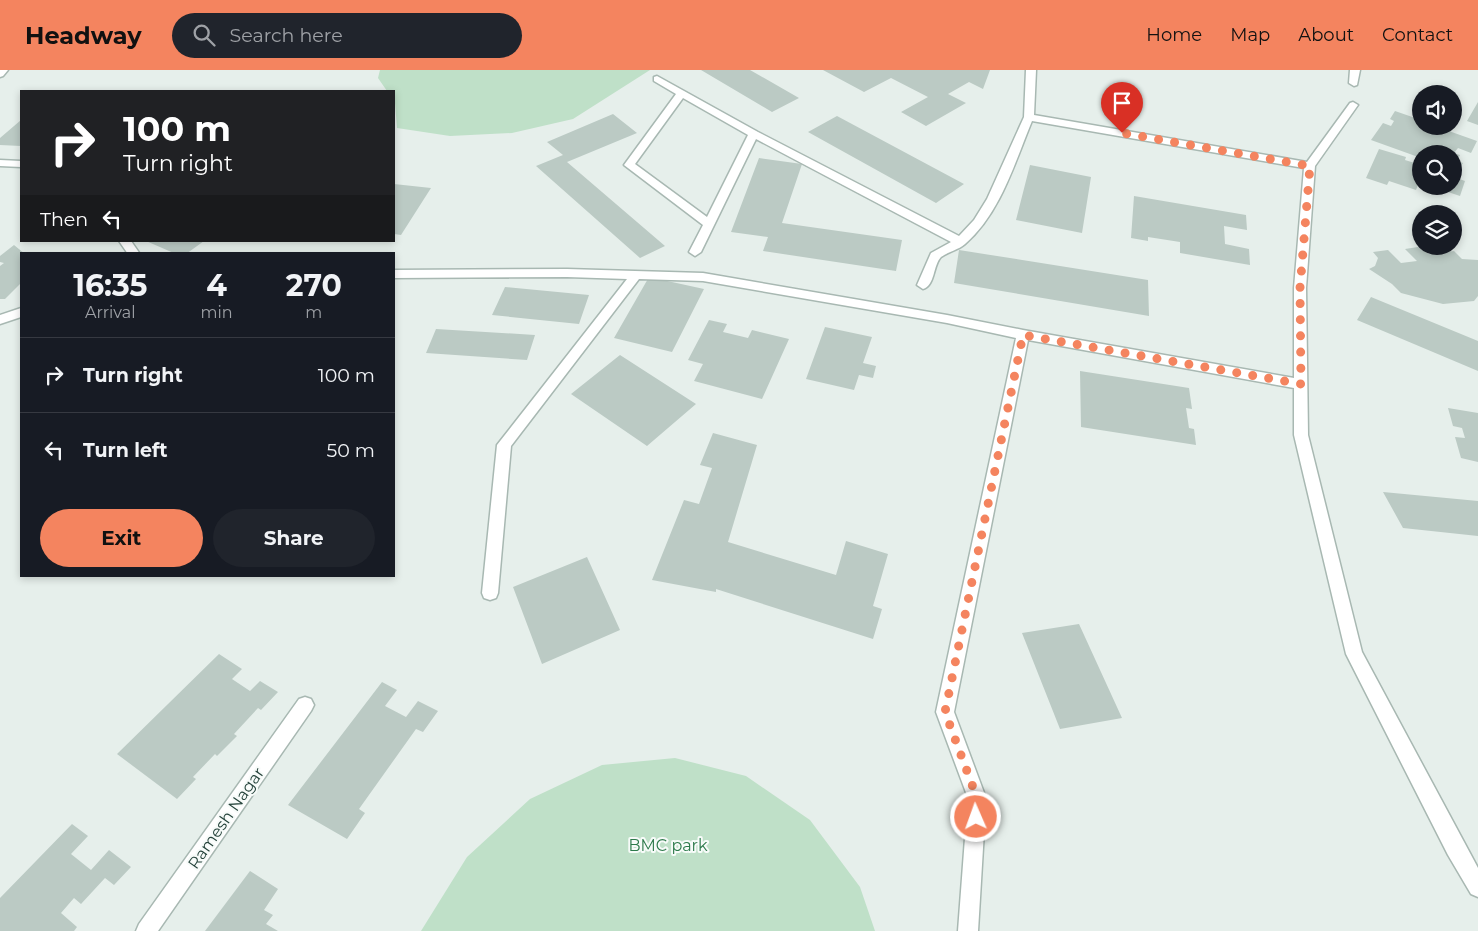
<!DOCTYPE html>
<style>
body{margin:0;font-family:Montserrat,sans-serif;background:#20242c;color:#f1f3f6;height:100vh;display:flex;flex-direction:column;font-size:19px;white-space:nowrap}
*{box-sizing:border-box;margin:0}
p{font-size:16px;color:#9ea1a6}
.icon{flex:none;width:28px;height:28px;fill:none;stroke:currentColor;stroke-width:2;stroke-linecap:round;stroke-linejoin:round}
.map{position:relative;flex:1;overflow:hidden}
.details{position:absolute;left:20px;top:182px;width:375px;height:325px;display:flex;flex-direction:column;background:#171b24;border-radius:0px;box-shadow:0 2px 8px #0003}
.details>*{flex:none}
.guide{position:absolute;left:20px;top:20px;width:375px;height:152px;border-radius:0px;box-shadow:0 2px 8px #0003;background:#202124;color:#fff;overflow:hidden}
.tools{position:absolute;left:1412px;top:15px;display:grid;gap:10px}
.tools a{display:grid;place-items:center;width:50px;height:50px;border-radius:50%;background:#171b24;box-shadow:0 2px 8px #0003;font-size:25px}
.pin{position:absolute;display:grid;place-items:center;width:42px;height:42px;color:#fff;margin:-51px -21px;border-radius:50% 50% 50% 0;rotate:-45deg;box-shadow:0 0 5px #0007}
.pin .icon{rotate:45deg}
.me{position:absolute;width:55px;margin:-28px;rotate:358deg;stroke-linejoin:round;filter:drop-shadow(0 0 4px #0008)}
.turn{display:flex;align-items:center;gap:18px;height:105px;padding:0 20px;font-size:22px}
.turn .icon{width:65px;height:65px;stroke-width:2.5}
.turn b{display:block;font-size:35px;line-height:42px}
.then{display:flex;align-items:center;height:48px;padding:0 20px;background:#0003;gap:10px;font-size:19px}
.eta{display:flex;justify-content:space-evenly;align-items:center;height:85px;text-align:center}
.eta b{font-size:30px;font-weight:700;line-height:35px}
.button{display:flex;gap:10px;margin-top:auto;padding:10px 20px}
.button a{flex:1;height:58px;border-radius:30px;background:#f4845f;color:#111;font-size:20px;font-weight:700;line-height:58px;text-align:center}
.button a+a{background:#20242c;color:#f1f3f6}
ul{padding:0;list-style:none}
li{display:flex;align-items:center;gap:15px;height:75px;padding:0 20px;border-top:1px solid #363941}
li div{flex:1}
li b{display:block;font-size:19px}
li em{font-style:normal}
header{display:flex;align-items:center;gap:30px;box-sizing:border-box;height:70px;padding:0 25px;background:#f4845f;color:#111}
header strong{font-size:24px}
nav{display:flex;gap:28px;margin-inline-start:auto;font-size:18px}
.search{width:350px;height:45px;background:#20242c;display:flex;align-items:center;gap:12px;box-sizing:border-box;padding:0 18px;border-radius:28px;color:#9ea1a6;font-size:19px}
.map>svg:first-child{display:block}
</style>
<header>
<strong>Headway</strong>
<div class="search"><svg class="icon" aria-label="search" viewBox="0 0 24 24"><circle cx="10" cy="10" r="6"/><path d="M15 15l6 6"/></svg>Search here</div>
<nav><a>Home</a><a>Map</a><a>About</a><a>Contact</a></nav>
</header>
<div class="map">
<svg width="1478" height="861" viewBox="0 0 1478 861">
<rect width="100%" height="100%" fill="#e6efeb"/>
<path fill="#bfe0c8" d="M380,0H650L573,49L512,63L450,66L397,58L394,21H387L378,8Z
M675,688L746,706L810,750L860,817L875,861H421L467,787L530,729L602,695Z"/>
<path fill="#bbcac4" d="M701,0H750L799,28L772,42Z
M823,0H990L983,19L969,12L948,24L966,33L926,56L901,42L928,27L891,8L864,22Z
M1478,32V55L1467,51Z
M1395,41L1421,50V56H1428L1445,62L1446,60L1477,71L1471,83L1458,78L1454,83L1460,85L1457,91L1463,93L1458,100L1454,99V84H1421V88L1371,70L1383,53L1391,56L1394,51L1390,49Z
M613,44L637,63L567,92L665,176L640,188L536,96L563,85L547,72Z
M837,46L964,114L936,133L808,62Z
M21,50V76L0,75V68Z
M1379,79L1406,87L1405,90L1421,95V116L1418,115L1416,120L1389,111L1387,115L1366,108Z
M759,88L802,94L782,153L902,170L896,201L763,181L768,167L731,162Z
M1030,95L1091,107L1082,163L1016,150Z
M1454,107L1465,111L1460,126L1433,117L1432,120L1423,117L1454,116Z
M394,114L431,118L401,165L394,164Z
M1134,126L1246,145L1247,160L1224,156L1225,174L1249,179L1250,195L1180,183V172L1148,167V171L1131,168Z
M146,171H204L186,184H176Z
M14,175L25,184H21V213L5,229H0V196L4,193L0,192V186Z
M1418,177L1429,184L1454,181L1462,189L1478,190V226L1474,231L1443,234L1401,223L1392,214L1369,199L1375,196L1378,188L1373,182L1388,180L1401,193L1417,191L1405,179Z
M959,180L1148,210L1149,246L954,213Z
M649,207L704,219L672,282L614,268Z
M505,217L589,225L579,254L492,245Z
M1371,227L1478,271V301L1357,250Z
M709,250L727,254L723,262L748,268L752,260L789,269L762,329L694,311L703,294L688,290Z
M825,257L872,267L863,293L876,296L873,308L859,305L854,320L806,309Z
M436,259L535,265L527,290L426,283Z
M620,285L696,334L647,376L571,324Z
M1080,301L1189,318L1192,339L1186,338L1189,358L1194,359L1196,375L1081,357Z
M1448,338L1478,343V392L1461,388L1455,367L1465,368L1462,358L1453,356Z
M713,363L757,375L728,472L836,505L846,471L888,484L873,536L882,539L873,569L716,519V522L652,510L684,430L699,434L712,398L700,395Z
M1383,422L1478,431V466L1403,458Z
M587,487L620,560L542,594L513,517Z
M1079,554L1122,648L1060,659L1022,563Z
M219,584L242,599L232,609L250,621L260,611L278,622L261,640L258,638L234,664L237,666L217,686L215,684L193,707L196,709L177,729L117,684Z
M382,612L397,620L385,636L406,647L418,631L438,641L423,662L416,659L359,739L365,743L347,769L288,735Z
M72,754L88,766L71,784L91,800L109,780L131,797L114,815L105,808L81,834L74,828L61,843L77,857L74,861H0V828Z
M250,801L278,819L264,840L273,845L266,854L278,861H205Z"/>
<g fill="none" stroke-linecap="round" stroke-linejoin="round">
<defs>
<path id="street" d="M0,0H8L3,6L0,7Z
M1026,0H1036L1034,45L1307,92L1350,33L1353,32L1358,35L1315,96L1306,218L1308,365L1362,582L1478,798V827L1471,824L1448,785L1346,584L1294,365V318L1028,270L954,642L986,728L978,861H958L968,728L936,642L1016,268L947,253L703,211L639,209L511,376L498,523L496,528L490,530L484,528L482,523L497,375L627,209L567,207L394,208V200L567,199L703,203L947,245L1023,260L1294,308V218L1304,98L1032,51C1015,92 1000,144 965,174C958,180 948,182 941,187C933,195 935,216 923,219L917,215L931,183L951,172L756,69L701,182L695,186L689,182L703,155L624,95L676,24L654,11V7L657,6L758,62L959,166L974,150L987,129L1024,47ZM683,28L748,65L707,147L635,94Z
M1350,0H1360L1357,15L1354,16L1349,13Z
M0,90L21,91V97L0,96Z
M119,171H131L140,184H128Z
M21,238V247L0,254V245Z
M305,627L311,629L314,635L311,641L158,861H136L139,854L299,629Z"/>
</defs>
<use href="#street" stroke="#a8b8b2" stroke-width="3"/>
<use href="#street" fill="#fff" fill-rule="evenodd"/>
</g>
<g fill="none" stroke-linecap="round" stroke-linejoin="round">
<path stroke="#f4845f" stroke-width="9" stroke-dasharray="0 16.2" d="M976,747L977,728L945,642L1023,265L1301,314L1300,218L1310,96L1122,63"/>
</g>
<g text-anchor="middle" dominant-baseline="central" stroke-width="4" stroke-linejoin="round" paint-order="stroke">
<g font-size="16" fill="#24423a" stroke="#f7fbf9">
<text transform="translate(226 748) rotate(-55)">Ramesh Nagar</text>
</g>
<g font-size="16" fill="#2d7a4b" stroke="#f7fbf9">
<text x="668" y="775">BMC park</text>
</g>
</g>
</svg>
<div class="tools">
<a><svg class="icon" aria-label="sound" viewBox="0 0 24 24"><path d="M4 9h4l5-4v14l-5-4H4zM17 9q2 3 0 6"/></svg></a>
<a><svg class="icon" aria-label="search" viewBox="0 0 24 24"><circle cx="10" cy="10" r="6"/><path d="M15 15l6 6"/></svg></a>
<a><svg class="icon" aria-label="layers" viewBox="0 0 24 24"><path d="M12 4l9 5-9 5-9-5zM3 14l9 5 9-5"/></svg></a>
</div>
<div class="pin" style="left:1122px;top:63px;background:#d93025"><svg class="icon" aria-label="arrive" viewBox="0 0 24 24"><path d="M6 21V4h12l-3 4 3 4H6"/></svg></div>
<svg class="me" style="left:976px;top:747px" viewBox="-20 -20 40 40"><circle r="17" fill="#f4845f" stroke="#fff" stroke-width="3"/><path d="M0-11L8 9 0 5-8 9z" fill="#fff"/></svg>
<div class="guide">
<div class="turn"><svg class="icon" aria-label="right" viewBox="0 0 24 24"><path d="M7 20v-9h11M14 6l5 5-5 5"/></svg><div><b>100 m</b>Turn right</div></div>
<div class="then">Then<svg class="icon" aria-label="left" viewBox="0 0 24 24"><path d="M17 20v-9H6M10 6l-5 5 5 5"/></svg></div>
</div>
<section class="details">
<div class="eta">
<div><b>16:35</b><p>Arrival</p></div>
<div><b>4</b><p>min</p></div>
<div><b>270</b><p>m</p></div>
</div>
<ul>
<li><svg class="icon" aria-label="right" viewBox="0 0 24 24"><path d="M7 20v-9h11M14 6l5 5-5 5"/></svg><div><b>Turn right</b></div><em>100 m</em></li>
<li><svg class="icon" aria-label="left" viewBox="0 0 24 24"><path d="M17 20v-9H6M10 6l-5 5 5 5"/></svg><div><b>Turn left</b></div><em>50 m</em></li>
</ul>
<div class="button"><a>Exit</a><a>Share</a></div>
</section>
</div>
